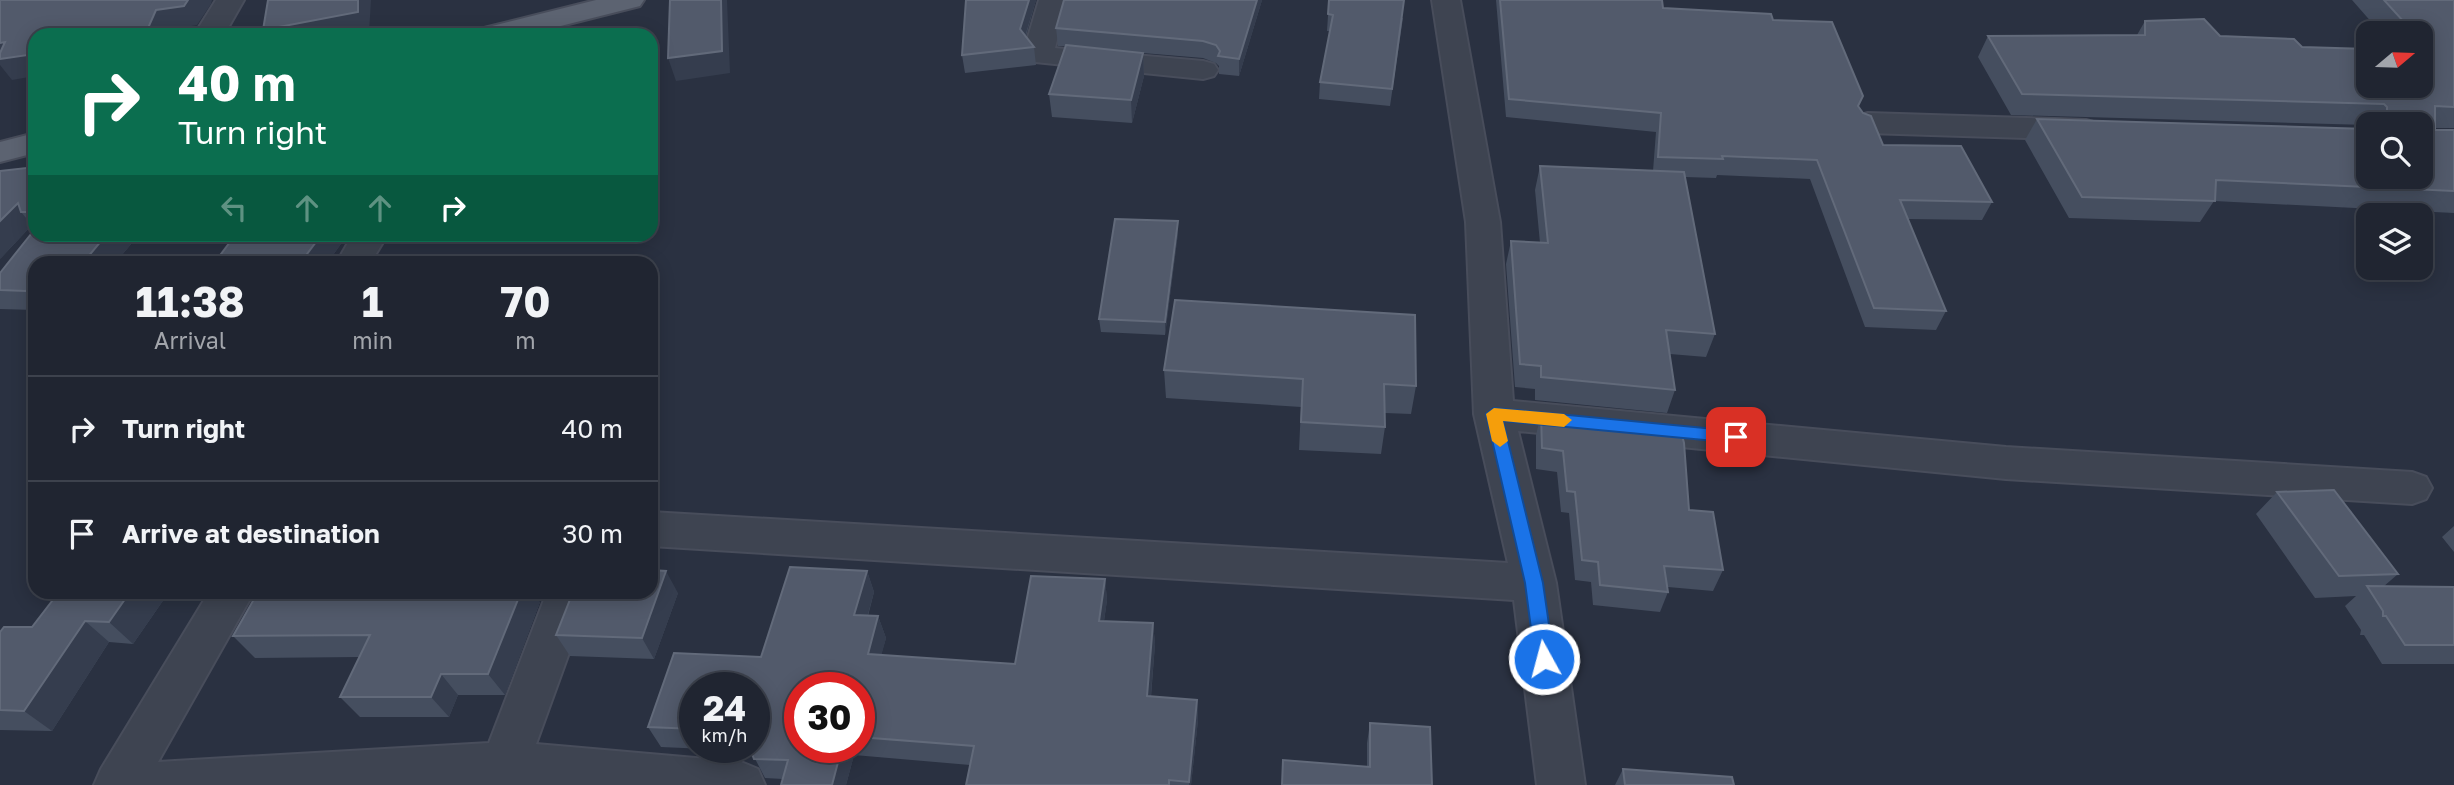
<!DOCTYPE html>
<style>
body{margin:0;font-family:"Golos Text",sans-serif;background:#282d39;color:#f1f3f6;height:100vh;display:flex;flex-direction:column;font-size:26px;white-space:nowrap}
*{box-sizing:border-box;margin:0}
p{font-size:23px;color:#a2a5ab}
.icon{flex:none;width:38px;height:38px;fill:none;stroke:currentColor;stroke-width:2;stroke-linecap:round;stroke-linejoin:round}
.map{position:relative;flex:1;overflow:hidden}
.side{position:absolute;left:28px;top:256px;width:630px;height:343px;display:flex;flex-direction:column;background:#202531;border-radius:21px;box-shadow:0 4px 18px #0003,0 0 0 2px #3d424d}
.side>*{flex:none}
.hud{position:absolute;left:28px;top:28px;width:630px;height:214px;border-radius:21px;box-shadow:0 4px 18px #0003,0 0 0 2px #3d424d;background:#0b6e4f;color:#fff;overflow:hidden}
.needle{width:46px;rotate:71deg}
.fabs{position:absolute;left:2356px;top:21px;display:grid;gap:14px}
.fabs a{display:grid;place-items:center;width:77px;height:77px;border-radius:14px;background:#202531;box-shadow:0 4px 18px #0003,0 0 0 2px #3d424d;font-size:35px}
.speed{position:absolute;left:679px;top:672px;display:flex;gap:14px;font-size:35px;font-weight:700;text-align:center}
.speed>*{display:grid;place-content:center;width:91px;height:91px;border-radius:50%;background:#202531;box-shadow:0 4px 18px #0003,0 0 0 2px #3d424d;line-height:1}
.speed small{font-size:18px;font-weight:400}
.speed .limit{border:10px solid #d22;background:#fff;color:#111}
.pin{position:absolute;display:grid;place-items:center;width:60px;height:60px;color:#fff;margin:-30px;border-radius:14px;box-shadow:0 4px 10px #0006}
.me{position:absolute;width:77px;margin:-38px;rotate:353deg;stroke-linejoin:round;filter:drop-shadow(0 0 5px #0008)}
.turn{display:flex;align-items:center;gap:24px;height:147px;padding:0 35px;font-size:32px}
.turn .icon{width:91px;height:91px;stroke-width:2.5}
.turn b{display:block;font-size:49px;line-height:60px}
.lanes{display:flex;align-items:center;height:66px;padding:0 35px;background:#0003;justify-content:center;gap:35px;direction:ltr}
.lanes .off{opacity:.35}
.eta{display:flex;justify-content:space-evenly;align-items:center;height:119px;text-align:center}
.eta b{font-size:42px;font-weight:700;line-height:49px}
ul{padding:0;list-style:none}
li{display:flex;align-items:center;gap:21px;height:105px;padding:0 35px;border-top:2px solid #3d424d}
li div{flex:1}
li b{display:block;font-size:26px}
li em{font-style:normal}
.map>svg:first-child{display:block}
</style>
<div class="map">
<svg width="2454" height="785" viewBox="0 0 2454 785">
<rect width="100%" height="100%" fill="#2a3141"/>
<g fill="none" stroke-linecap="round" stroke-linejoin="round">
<defs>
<path id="street" d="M216,0H244L224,35H194Z
M1039,0H1067L1055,48L1203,61L1214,64L1218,70L1214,76L1203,79L1035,62L1025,47Z
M1432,0H1460L1500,222L1513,401L2006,447L2412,472L2426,477L2432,488L2426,499L2412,504L2006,479L1518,431L1556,583L1585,785H1537L1514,600L651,546V512L1508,563L1474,414L1466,222Z
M1868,113L2086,120L2097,123L2102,130L2097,137L2086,140L1868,133L1857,130L1852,123L1857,116Z
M353,234H388L371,262H337Z
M209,592H254L158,762L489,743L547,592H591L536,744L741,762L758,769L765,785H94L101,769Z"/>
<path id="primary" d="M596,0H644L640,6L525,35H475L480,29Z
M35,133V153L0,162V142Z"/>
</defs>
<use href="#street" stroke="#484d5b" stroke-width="4"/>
<use href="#primary" stroke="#484d5b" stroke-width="4"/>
<use href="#street" fill="#3e4451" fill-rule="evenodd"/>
<use href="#primary" fill="#5c6371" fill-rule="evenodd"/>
</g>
<path fill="#454e5f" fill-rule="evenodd" d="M1036,0L1026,36L1034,47L1036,65L965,73L962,55Z
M1064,0H1262L1239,76L1219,74V66L1216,63L1203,58L1143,53L1144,76L1132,123L1052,117L1049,94L1065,46H1058L1056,28Z
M1329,0L1403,18L1390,106L1319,99L1320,82L1330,31H1327Z
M1496,0H1662L1663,8L1773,20L1863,96L1858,107L1883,145L1992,202L1982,220L1908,219L1946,311L1936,330L1865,327L1810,179L1717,175L1716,178L1685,177L1715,334L1706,357L1670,354L1675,390L1667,413L1535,400V389L1515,387L1506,264L1511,241L1540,243L1535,190L1540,166L1653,171L1656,132L1506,117Z
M2352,0H2454V128H2435V130H2454V213L2214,201L2200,222L2069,218L2025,140L2037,119L2368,177L2420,124H2368V125L2011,115L1978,57L1988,36L2137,35L2145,21L2220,36L2302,47L2420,86V33H2381Z
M35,167V228L32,225L0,259Z
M1178,221V233L1165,335L1101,332L1099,319Z
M35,234H348L328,262H215L235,236L137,237L116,262H35V310L0,309V273Z
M1164,370L1416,386L1411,414L1385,413V427L1381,454L1299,450L1301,407L1166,398Z
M1541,414L1689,510L1723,570L1713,591L1668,587V592L1660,612L1593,605L1591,582L1575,580L1569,513L1561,512L1557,472L1536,469V435Z
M2277,492L2398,574L2383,587H2454V664H2382L2364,635H2360L2361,630L2345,606L2356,596L2315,598L2256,514Z
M2454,526V552L2442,537Z
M790,567L867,571L874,592L868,616H878L886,638L881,655L1015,664L1031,576L1105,579L1107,600L1104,621L1153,623L1155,644L1151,697L1197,700L1198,720L1191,785H966L970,765L854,755L846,785H781L783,779L765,778L751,751L661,747L648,727L674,653L761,657ZM695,688H754V747H695ZM800,688H859V747H800Z
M59,592H169L133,644L109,642L52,731L0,730V632L32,627Z
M678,593L654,659L570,656L556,635Z
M540,602L505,695H458L449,717H360L340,697L359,657L255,658L233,636Z
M1370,723L1432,785H1282L1283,760L1367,767V743Z
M1623,769L1734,785H1615Z"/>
<path fill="#353d4e" d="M188,0H212L211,4L197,25L169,30L167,35H145L156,10Z
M358,0H371L369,33L360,35H266L263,30Z
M721,0H727L730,73L676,81L668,58Z
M1029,0H1036L1022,46L1020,29Z
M1257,0H1262L1239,76V59Z
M5,42L35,54V76L12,80L0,65V43Z
M1143,53L1144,76L1132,123L1131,100Z
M18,203L21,212L32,225L0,259V221Z
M1178,221V233L1165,335V322Z
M107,234H135L137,237L116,262H91L87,258Z
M322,234H348L328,262H301Z
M35,281V301L26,291Z
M666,571L678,593L654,659L642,638Z
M867,571L874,592L862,636L854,615Z
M1105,579L1107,600L1101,642L1099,621Z
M130,592H169L133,644L109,622Z
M521,592H533L540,602L505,695L488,674Z
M878,616L886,638L876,675L868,654Z
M85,621L109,642L52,731L24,711Z
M1153,623L1155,644L1149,717L1147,696Z
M441,674L458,695L449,717L431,697Z
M1197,700L1198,720L1191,785H1189Z
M842,747H850L854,755L846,785H832Z"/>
<path fill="#525a6b" stroke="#626a7a" stroke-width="2" d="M0,0H188L184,6L156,10L145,35H35V54L0,59V53L5,42L0,43Z
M268,0H358V12L263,30Z
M670,0H721L722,51L668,58Z
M966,0H1029L1020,29L1034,47L962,55Z
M1064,0H1257L1239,59L1218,56L1220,51L1216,45L1203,41L1056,28Z
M1329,0H1404L1392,89L1320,82L1333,15L1328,14Z
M1500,0H1662L1663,8L1771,14L1773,20L1832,22L1863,96L1858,106L1863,113L1871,116L1883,145L1961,146L1992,202L1900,200L1946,311L1874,308L1817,160L1722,156L1723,159L1658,157L1661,113L1509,99Z
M2384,0H2454V107L2435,106V130H2454V191L2216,180L2215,201L2082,197L2037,119L2368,129V177H2420V124H2387V107L2384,104L2022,94L1988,36L2145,35V21L2204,19L2220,36L2294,39L2302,47L2368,49V86H2420V51H2430L2420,40V33H2414Z
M1066,45L1143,53L1131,100L1049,94Z
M1540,166L1684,172L1715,334L1666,330L1675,390L1541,377V366L1520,364L1511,241L1548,243Z
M35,167V212H21L18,203L0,221V171Z
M1115,219L1178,221L1165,322L1099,319Z
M35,229V234H107L87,258H57L53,262H35V281L26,291L0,290V273Z
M236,234H322L301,262H215Z
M1175,300L1415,315L1416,386L1384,384L1385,427L1301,422L1303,379L1164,370Z
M1541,414L1680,428L1684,443L1689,510L1713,512L1723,570L1664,566L1668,592L1600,585L1598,562L1582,560L1575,492L1567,491L1563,451L1542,448Z
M2334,490L2398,574L2339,576L2277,492Z
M790,567L867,571L854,615L878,616L868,654L1015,664L1031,576L1105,579L1099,621L1153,623L1147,696L1197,700L1189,782L1169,780V785H966L974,746L859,737V688H800V747H842L832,785H781L788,760L754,759L750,749L751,747H754L755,732H754V688H695V729L648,727L674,653L761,657Z
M651,570L666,571L642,638L556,635L573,592H651Z
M2367,586L2454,587V645H2405L2386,616H2383V611Z
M59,592H130L109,622L85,621L24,711L0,710V632L4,627H32Z
M258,592H521L488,674H441L431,697H340L370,635L233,636Z
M1370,723L1430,727L1432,785H1282L1283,760L1370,767Z
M1623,769L1732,777L1734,785H1625Z"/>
<path fill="#1a73e8" stroke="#114b97" stroke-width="2" d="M1494,408L1736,431L1745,437L1736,443L1503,421L1543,583L1554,659L1551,664L1544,667L1538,664L1535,659L1525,583L1486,414Z"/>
<path fill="#f59e0b" d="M1494,408L1564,414L1572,420L1564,427L1503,421L1508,441L1500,447L1492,441L1486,414Z"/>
</svg>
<div class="fabs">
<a><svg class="needle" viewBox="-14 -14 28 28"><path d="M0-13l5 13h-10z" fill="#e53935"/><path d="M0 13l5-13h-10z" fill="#a2a5ab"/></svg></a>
<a><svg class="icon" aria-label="search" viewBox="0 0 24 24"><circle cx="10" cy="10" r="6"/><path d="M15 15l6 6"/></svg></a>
<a><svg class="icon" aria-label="layers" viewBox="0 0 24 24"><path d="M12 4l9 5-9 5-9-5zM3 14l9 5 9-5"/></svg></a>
</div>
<div class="speed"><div>24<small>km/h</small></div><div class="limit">30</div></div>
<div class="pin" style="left:1736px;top:437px;background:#d93025"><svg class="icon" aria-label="arrive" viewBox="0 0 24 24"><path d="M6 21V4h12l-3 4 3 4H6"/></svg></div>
<svg class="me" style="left:1544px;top:659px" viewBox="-20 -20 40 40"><circle r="17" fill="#1a73e8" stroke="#fff" stroke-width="3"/><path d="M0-11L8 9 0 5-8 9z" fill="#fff"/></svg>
<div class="hud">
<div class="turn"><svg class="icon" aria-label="right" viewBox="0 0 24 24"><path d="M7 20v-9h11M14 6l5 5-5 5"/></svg><div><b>40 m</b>Turn right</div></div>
<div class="lanes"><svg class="icon off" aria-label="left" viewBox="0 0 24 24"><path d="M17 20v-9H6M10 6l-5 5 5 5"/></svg><svg class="icon off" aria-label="ahead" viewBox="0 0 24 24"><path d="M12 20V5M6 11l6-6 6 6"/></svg><svg class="icon off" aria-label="ahead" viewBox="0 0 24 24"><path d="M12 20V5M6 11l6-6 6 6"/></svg><svg class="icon" aria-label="right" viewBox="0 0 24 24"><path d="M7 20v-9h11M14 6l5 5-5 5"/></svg></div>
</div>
<section class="side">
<div class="eta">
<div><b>11:38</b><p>Arrival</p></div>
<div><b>1</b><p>min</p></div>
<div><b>70</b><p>m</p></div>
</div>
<ul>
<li><svg class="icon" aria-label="right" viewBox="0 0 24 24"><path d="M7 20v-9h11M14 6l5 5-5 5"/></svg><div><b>Turn right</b></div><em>40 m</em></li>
<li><svg class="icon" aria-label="arrive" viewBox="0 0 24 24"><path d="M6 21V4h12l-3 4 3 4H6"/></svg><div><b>Arrive at destination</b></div><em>30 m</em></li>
</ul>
</section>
</div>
